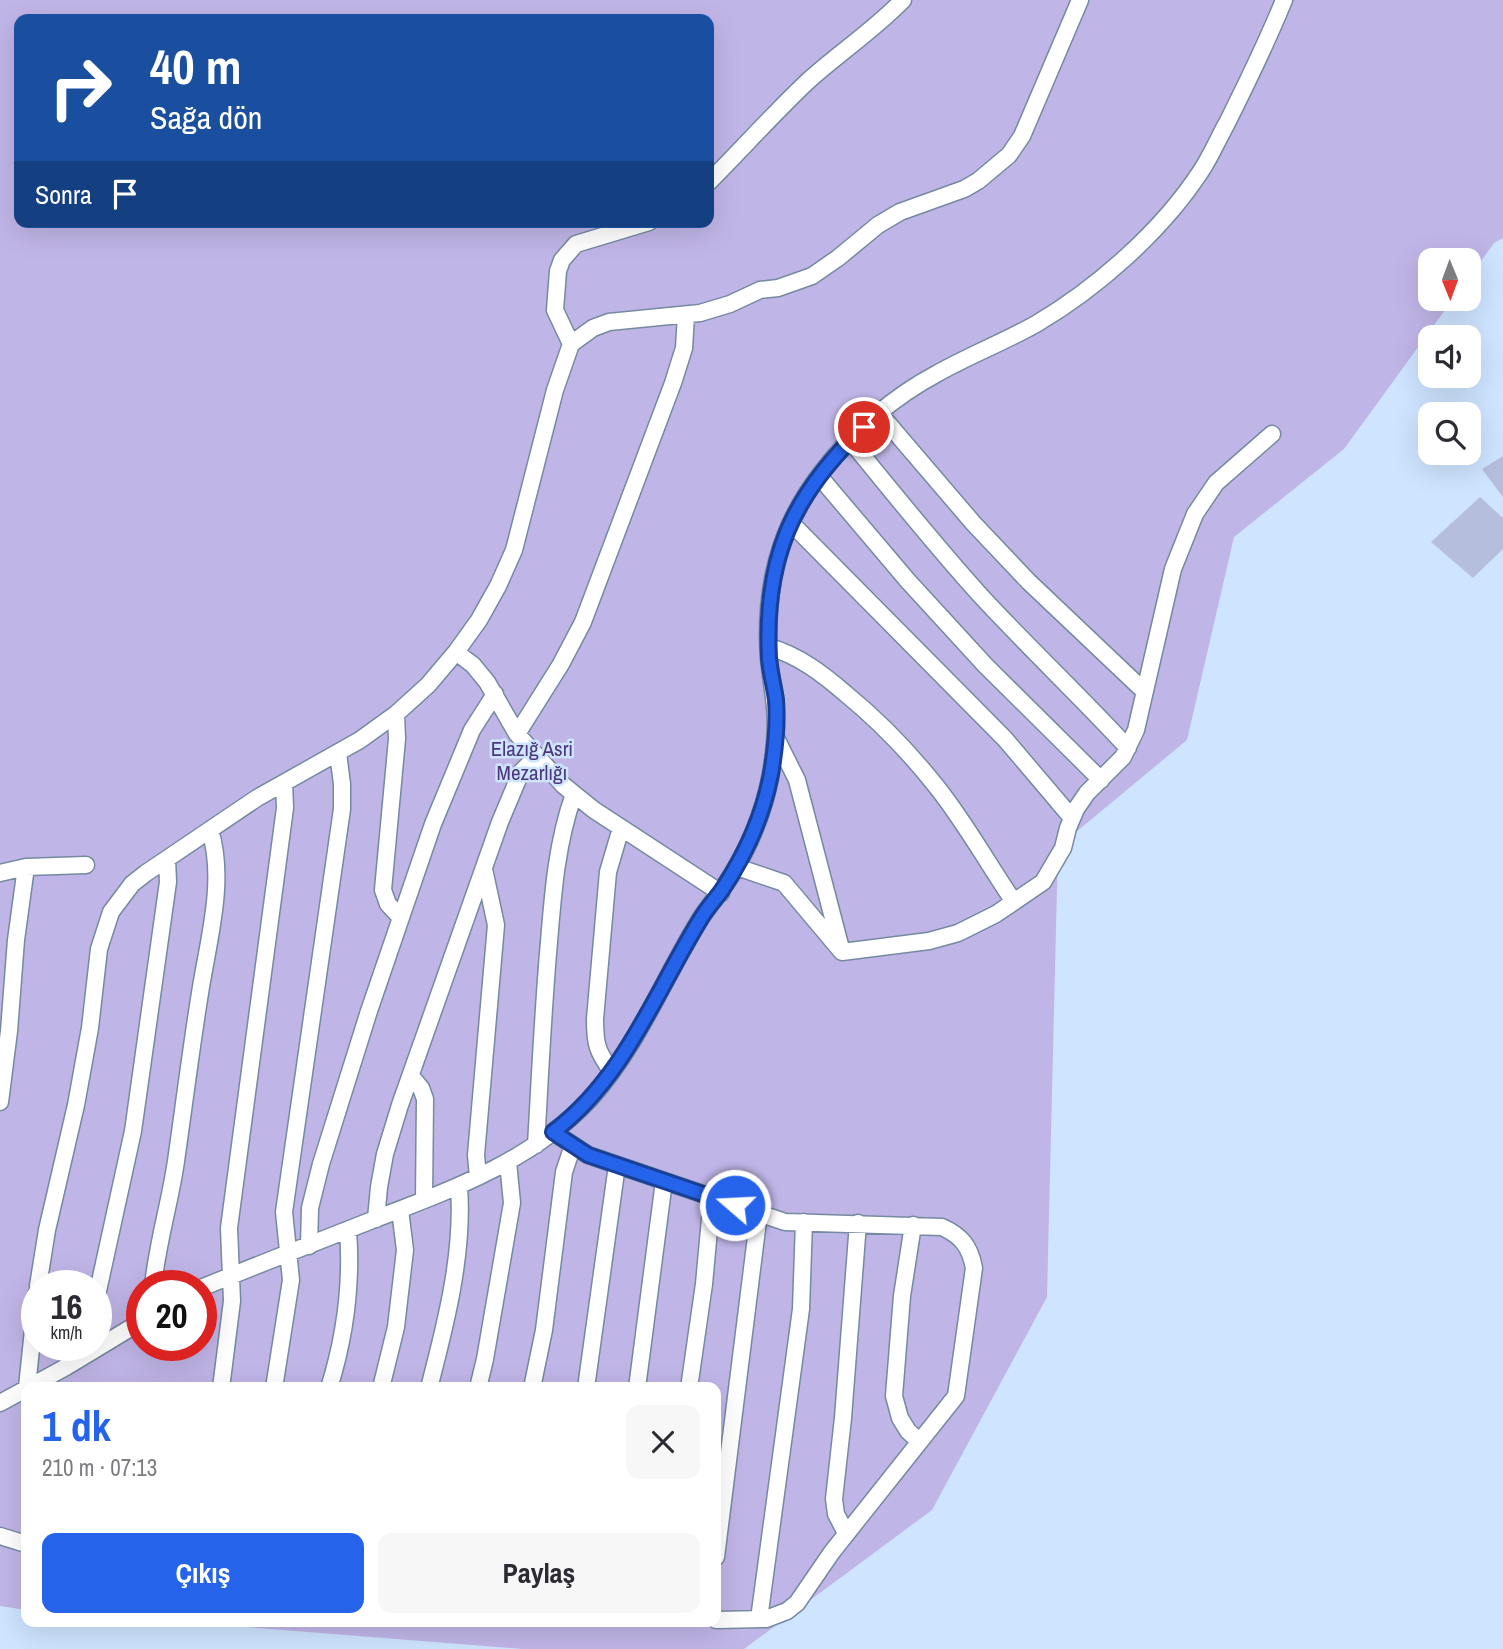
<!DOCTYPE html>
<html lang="tr">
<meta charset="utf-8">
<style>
body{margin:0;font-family:"Archivo Narrow",sans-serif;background:#f7f7f7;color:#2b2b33;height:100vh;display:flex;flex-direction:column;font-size:26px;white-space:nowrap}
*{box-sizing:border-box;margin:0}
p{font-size:23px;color:#7c7c81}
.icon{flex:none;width:38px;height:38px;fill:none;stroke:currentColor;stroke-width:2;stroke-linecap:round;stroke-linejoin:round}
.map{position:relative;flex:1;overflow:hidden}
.sheet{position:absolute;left:21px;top:1382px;width:700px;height:245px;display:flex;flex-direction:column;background:#fff;border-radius:14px;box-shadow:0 7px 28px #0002}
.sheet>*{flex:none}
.banner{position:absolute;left:14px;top:14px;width:700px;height:214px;border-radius:14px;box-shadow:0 7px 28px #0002;background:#1a4fa0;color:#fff;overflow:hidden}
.needle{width:46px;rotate:179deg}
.buttons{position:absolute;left:1418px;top:248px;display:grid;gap:14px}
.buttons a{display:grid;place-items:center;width:63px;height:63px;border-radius:14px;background:#fff;box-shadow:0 7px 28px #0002;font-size:35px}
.speed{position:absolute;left:21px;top:1270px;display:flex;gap:14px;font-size:35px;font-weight:700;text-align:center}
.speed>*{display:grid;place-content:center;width:91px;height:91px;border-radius:50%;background:#fff;box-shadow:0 7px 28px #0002;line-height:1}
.speed small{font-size:18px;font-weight:400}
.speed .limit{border:10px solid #d22;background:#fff;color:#111}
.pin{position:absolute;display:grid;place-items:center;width:60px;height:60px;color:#fff;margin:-30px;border:4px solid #fff;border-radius:50%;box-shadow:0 2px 7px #0007}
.me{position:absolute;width:77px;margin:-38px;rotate:289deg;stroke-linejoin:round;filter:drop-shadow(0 0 5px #0008)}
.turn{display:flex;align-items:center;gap:24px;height:147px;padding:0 21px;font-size:32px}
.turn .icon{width:91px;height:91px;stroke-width:2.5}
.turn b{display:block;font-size:49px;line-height:60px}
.then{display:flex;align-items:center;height:66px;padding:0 21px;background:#0003;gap:14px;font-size:26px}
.round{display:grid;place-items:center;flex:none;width:74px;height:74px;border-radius:14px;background:#f7f7f7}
.headline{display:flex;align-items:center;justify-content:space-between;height:119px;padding:0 21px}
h1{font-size:42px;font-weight:700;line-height:52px;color:#2563eb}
.button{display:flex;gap:14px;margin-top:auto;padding:14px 21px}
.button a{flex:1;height:80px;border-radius:14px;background:#2563eb;color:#fff;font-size:28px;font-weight:700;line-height:80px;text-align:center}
.button a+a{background:#f7f7f7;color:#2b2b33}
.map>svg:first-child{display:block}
</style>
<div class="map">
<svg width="1503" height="1649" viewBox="0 0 1503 1649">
<rect width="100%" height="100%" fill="#cee4ff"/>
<path fill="#c0b5e7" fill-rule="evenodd" d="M0,0H1503V238L1494,243L1468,279V261H1430V299H1453L1344,449L1234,537L1187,740L1058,847L1047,1297L932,1510L744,1649H523L182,1622H716V1388H26V1610L0,1606ZM19,19H709V222H19ZM37,1286H96V1346H37ZM142,1286H201V1346H142Z"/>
<path fill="#b6bedd" d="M1503,456V497L1482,469Z
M1480,497L1503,518V549L1473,578L1431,542Z"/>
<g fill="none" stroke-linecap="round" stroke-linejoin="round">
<defs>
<path id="service" d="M709,182C742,149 774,113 808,81C839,53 874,30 903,0
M571,344L555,310L558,271L562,260L576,244L649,222
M879,413L974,524L1029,582L1144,691
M850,440C892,492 935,545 980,595C1028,647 1080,696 1128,748
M819,476L908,581L985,665L1101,780
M791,523L1005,739L1072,818
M769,647C798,655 823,674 846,694C879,721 909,752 936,786C965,822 988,864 1014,902
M456,652L473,665L487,682L517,734L563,785L594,810L721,893
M396,714L397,739L383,890L388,904L401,918
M517,734L561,664L583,622L673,383L684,348L686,315
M776,738L797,780L840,945
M737,867L784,883L842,952L929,941L958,933L996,914L1043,882L1063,848L1068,828L1076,809L1087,793L1123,757L1136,730L1173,569L1195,514L1216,483L1272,434
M0,873L26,867L86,865
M612,1072C597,1051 595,1045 595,1019L608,872L621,828
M411,1076L421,1088L425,1099L424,1200
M0,1102L9,1031L16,940L26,867
M553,1132L588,1155L785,1222L942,1227C962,1236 970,1247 974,1268L956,1396L832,1552L797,1603L787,1611L766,1619L716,1620
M536,1145C540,1077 543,1009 549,942C553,892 557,841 574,794
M478,1177L476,1155L496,925L484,869
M376,1219L379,1187L385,1154L400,1105L500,822L521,772L536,757
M913,1225L902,1296L894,1396L900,1418L908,1431L919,1441
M309,1246L310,1208L321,1164L369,1011L433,824L472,730L495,694
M38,1286L47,1230L76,1105L90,1028L99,949L111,912L132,884L146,873L257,798L360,740L396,714L428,685L456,652L479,620L498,586L514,550L555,390L571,344L593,328L609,322L700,313L730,304L760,290L778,288L812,276L838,258L878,225L900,212L964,189L978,181L1009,155L1022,136L1080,0
M153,1286C157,1244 170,1203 176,1161C184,1105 191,1049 200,993C208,941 226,881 210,830
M201,1288C257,1265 314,1243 370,1221C448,1191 531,1162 590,1099C637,1047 663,980 699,921C710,903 725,888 735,869C758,830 772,786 775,741C778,713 772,687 769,659C764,590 778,528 822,472C853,432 893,397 938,373C970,355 1004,342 1036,324C1097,288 1162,231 1201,171C1211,156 1218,139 1227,123C1247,83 1267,42 1284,0
M96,1300L133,1131L168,882L167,859
M27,1387L37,1292
M221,1388L232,1301L229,1228L285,808L284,783
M274,1388L291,1280L284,1212L342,809V784L338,753
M329,1388C345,1337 352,1283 348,1230
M381,1388L396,1327L405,1250L400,1210
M429,1388C446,1323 464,1253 459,1186
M478,1388L485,1359L512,1203L508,1162
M532,1388L544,1330L564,1172L573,1145
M586,1388L617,1165
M637,1388L664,1181
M689,1388L704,1284L712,1197
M0,1403L66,1367L142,1321
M846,1533L836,1514L834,1499L843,1418L858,1223
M0,1536L26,1544
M716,1557L759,1213
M759,1619L801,1309L804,1222"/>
</defs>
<use href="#service" stroke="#7589a1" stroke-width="19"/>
<use href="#service" stroke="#fff" stroke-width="16"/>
</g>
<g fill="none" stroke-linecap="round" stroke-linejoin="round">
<defs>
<path id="route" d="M735,1205L588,1155L553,1132C624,1079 655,993 700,920C706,909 715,900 722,890C746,854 763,816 771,774C775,750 778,724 776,700C774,685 770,672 769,658C764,558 792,495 864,427"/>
</defs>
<use href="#route" stroke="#184099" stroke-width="18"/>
<use href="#route" stroke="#2563eb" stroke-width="12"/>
</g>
<g text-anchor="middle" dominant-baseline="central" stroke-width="5" stroke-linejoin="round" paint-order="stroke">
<g font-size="21" fill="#4c367d" stroke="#cee4ff">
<text x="532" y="748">Elazığ Asri<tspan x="532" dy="24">Mezarlığı</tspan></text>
</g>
</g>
</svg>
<div class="buttons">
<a><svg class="needle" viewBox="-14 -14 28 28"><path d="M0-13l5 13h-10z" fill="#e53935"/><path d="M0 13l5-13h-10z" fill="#7c7c81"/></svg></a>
<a><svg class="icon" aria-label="sound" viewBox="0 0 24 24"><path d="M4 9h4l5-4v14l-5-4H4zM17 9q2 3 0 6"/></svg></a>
<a><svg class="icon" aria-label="search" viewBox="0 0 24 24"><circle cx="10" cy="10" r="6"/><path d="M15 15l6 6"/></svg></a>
</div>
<div class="speed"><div>16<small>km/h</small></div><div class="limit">20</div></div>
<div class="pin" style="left:864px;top:427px;background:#d93025"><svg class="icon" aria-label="arrive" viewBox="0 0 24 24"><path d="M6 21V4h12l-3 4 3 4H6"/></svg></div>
<svg class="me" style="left:735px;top:1205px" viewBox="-20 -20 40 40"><circle r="17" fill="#2563eb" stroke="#fff" stroke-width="3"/><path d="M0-11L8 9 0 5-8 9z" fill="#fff"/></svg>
<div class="banner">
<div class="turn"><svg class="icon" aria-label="right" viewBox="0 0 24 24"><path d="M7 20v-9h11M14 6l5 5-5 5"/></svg><div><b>40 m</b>Sağa dön</div></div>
<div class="then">Sonra<svg class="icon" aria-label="arrive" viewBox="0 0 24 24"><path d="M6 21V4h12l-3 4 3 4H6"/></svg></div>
</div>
<section class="sheet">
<div class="headline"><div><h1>1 dk</h1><p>210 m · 07:13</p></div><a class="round"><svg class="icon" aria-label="close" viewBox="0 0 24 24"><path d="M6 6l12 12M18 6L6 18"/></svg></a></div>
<div class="button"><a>Çıkış</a><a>Paylaş</a></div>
</section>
</div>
